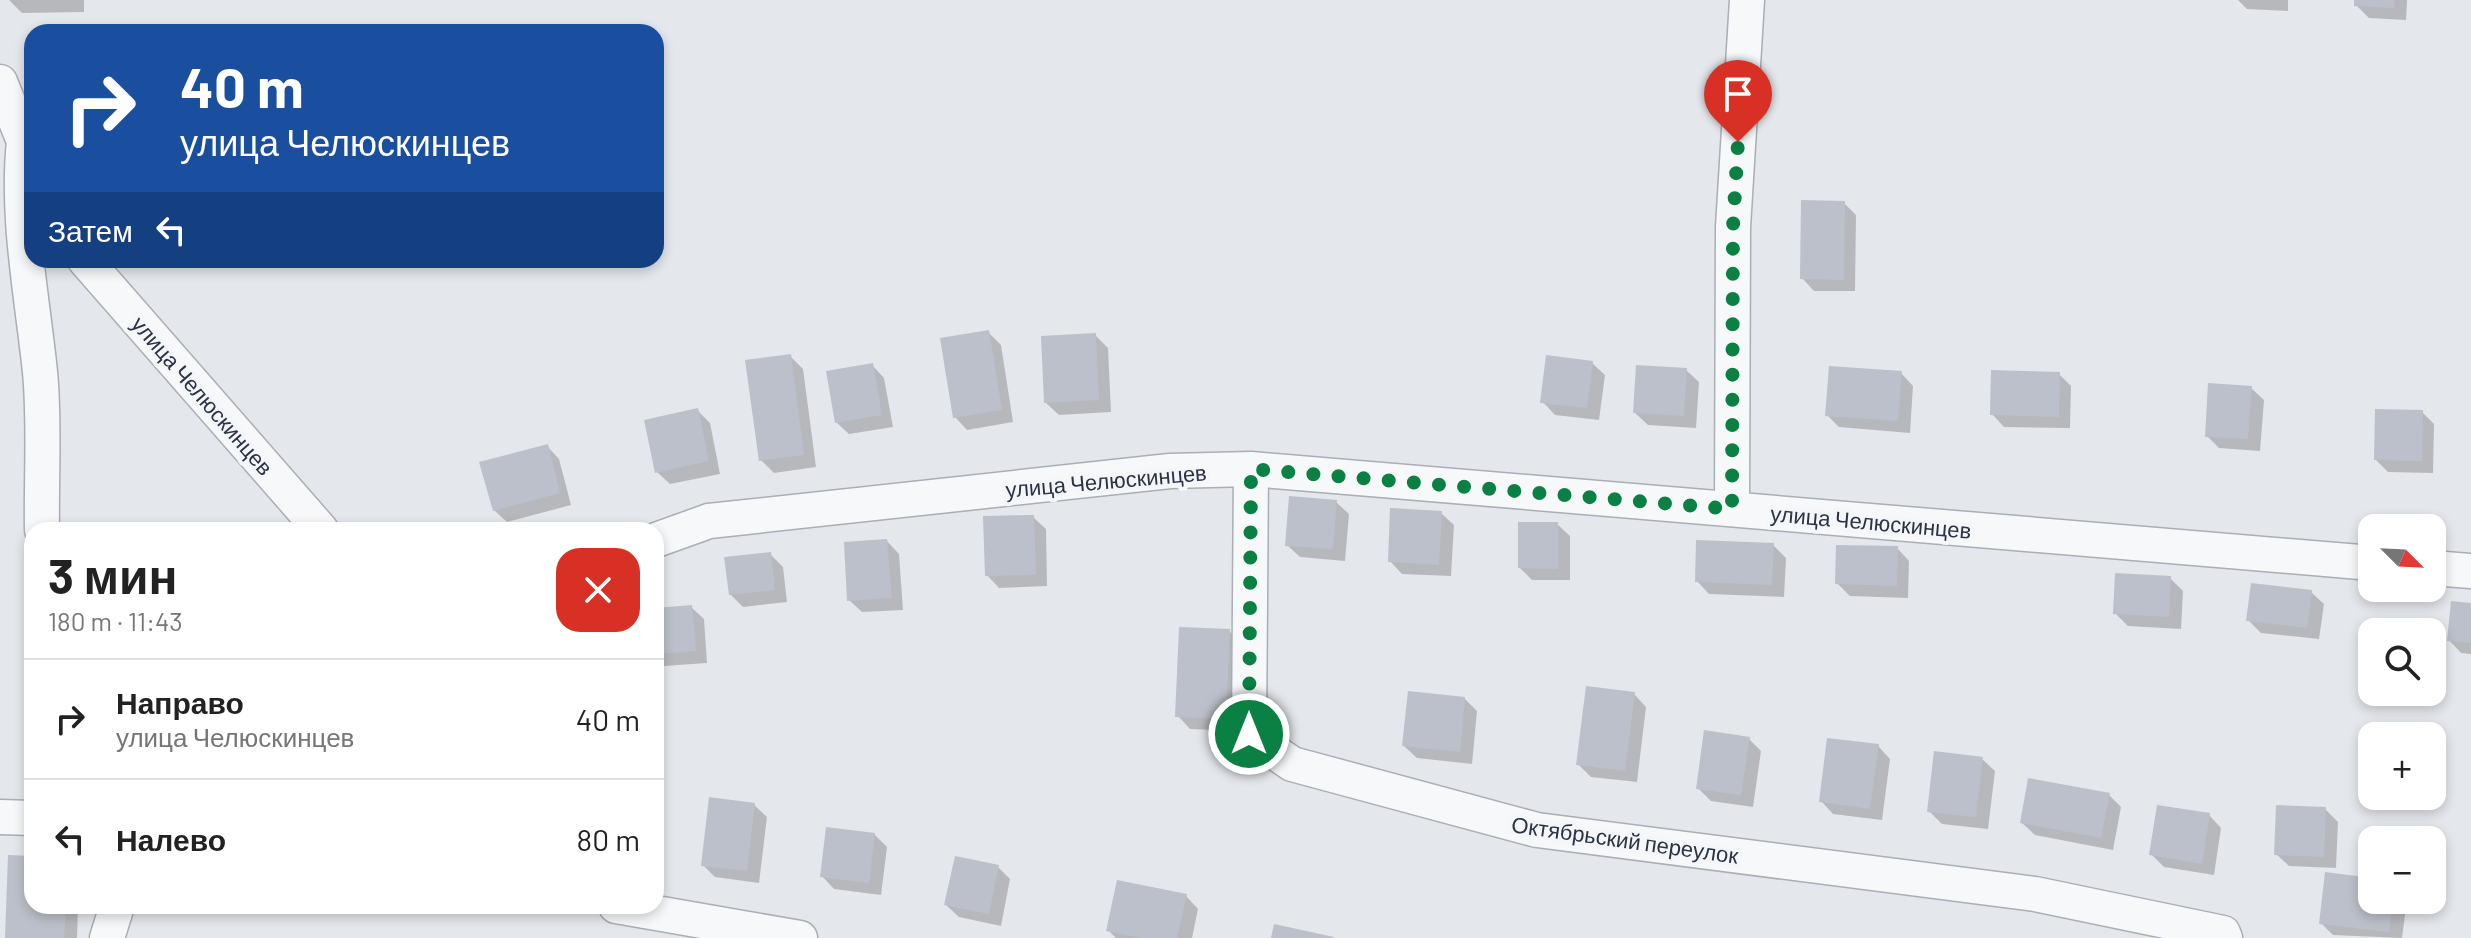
<!DOCTYPE html>
<html lang="ru">
<meta charset="utf-8">
<style>
body{margin:0;font-family:Barlow,sans-serif;background:#f6f6f6;color:#222;height:100vh;display:flex;flex-direction:column;font-size:30px;white-space:nowrap}
*{box-sizing:border-box;margin:0}
p{font-size:26px;color:#767676}
.icon{flex:none;width:44px;height:44px;fill:none;stroke:currentColor;stroke-width:2;stroke-linecap:round;stroke-linejoin:round}
.map{position:relative;flex:1;overflow:hidden}
.panel{position:absolute;left:24px;top:522px;width:640px;height:392px;display:flex;flex-direction:column;background:#fff;border-radius:24px;box-shadow:0 4px 12px #0003}
.panel>*{flex:none}
.banner{position:absolute;left:24px;top:24px;width:640px;height:244px;border-radius:24px;box-shadow:0 4px 12px #0003;background:#1a4fa0;color:#fff;overflow:hidden}
.needle{width:52px;rotate:114deg}
.tools{position:absolute;left:2358px;top:514px;display:grid;gap:16px}
.tools a{display:grid;place-items:center;width:88px;height:88px;border-radius:16px;background:#fff;box-shadow:0 4px 12px #0003;font-size:40px}
.pin{position:absolute;display:grid;place-items:center;width:68px;height:68px;color:#fff;margin:-82px -34px;border-radius:50% 50% 50% 0;rotate:-45deg;box-shadow:0 0 8px #0007}
.pin .icon{rotate:45deg}
.me{position:absolute;width:88px;margin:-44px;rotate:0deg;stroke-linejoin:round;filter:drop-shadow(0 0 6px #0008)}
.turn{display:flex;align-items:center;gap:28px;height:168px;padding:0 24px;font-size:36px}
.turn .icon{width:104px;height:104px;stroke-width:2.5}
.turn b{display:block;font-size:56px;line-height:68px}
.then{display:flex;align-items:center;height:76px;padding:0 24px;background:#0003;gap:16px;font-size:30px}
.round{display:grid;place-items:center;flex:none;width:84px;height:84px;border-radius:24px;background:#f6f6f6}
.head{display:flex;align-items:center;justify-content:space-between;height:136px;padding:0 24px}
h1{font-size:48px;font-weight:700;line-height:60px}
ul{padding:0;list-style:none}
li{display:flex;align-items:center;gap:24px;height:120px;padding:0 24px;border-top:2px solid #e0e0e0}
li div{flex:1}
li b{display:block;font-size:30px}
li em{font-style:normal}
.map>svg:first-child{display:block}
</style>
<div class="map">
<svg width="2471" height="938" viewBox="0 0 2471 938">
<rect width="100%" height="100%" fill="#e4e7ec"/>
<path fill="#0003" d="M9,0H84V12L22,13Z
M2238,0H2288V11L2247,9Z
M2356,0H2407L2406,20L2369,18L2356,5Z
M1844,203L1856,215L1855,291H1814L1802,278Z
M988,332L1001,345L1013,422L967,430L955,417Z
M1095,335L1108,348L1111,412L1059,415L1046,403Z
M790,356L803,369L816,467L774,473L761,460Z
M1592,363L1605,375L1599,420L1555,415L1543,402Z
M872,365L884,378L893,427L849,434L836,422Z
M1686,370L1699,382L1696,428L1648,425L1635,413Z
M1901,373L1913,386L1910,433L1839,427L1827,415Z
M2059,374L2071,386L2070,428L2004,427L1992,414Z
M2251,388L2264,400L2260,451L2219,448L2207,436Z
M697,410L710,423L720,474L670,484L657,472Z
M2422,412L2434,424L2433,473L2388,472L2376,460Z
M547,446L559,459L571,505L507,522L494,510Z
M1336,502L1349,514L1345,561L1300,557L1287,545Z
M1441,513L1454,525L1451,576L1402,574L1390,561Z
M1033,517L1046,529L1047,586L999,588L987,575Z
M1557,524L1570,536V580H1532L1520,568Z
M887,541L899,554L903,610L862,612L849,600Z
M1773,545L1786,558L1784,597L1709,594L1697,581Z
M1897,548L1909,561L1908,598L1850,596L1837,583Z
M770,554L783,567L787,602L743,607L730,594Z
M2170,578L2183,591L2181,629L2128,626L2115,613Z
M2311,592L2324,604L2319,639L2261,633L2248,620Z
M2471,605V654L2461,653L2449,640Z
M691,607L704,619L707,663L664,666L656,659V610Z
M1229,631L1242,644L1238,731L1190,729L1178,716Z
M1634,694L1646,707L1637,782L1591,777L1578,764Z
M1465,699L1477,711L1472,764L1417,758L1404,746Z
M1749,739L1761,751L1753,807L1711,801L1698,788Z
M1878,746L1890,759L1882,820L1833,814L1821,801Z
M1982,759L1995,771L1988,829L1942,824L1929,811Z
M2109,795L2121,807L2113,850L2035,835L2022,823Z
M754,805L767,817L759,883L715,877L703,865Z
M2325,809L2338,822L2336,868L2289,866L2276,854Z
M2209,815L2221,828L2214,875L2164,867L2151,854Z
M874,834L887,847L881,895L834,889L822,876Z
M32,858V906H78L77,938H7Z
M998,867L1010,879L1001,926L959,917L946,905Z
M2372,880V900H2407L2402,938L2333,935L2321,923Z
M1186,896L1198,909L1192,938H1116L1108,930Z"/>
<path fill="#bbc0ca" d="M2354,0H2395L2394,8L2354,6Z
M1801,200L1845,201L1844,280L1800,279Z
M989,330L1002,410L953,418L940,338Z
M1096,333L1099,400L1044,403L1041,336Z
M791,354L804,455L759,461L745,360Z
M1546,355L1593,361L1587,408L1540,403Z
M873,363L882,415L835,423L826,371Z
M1636,365L1687,368L1684,416L1633,413Z
M1829,366L1902,371L1898,421L1825,416Z
M1991,370L2060,372L2059,417L1990,415Z
M2208,383L2252,386L2248,439L2205,437Z
M698,408L709,461L655,473L644,420Z
M2375,409L2423,410L2422,461L2374,460Z
M548,444L560,493L493,511L479,462Z
M1289,496L1337,500L1333,549L1285,546Z
M1390,508L1442,511L1439,565L1388,562Z
M1034,515L1036,575L985,576L983,516Z
M1518,522H1558V569L1518,568Z
M887,539L892,598L847,601L844,542Z
M1696,540L1774,543L1772,585L1695,582Z
M1836,545L1898,546L1897,586L1835,584Z
M771,552L775,590L729,595L724,557Z
M2115,573L2171,576L2169,617L2113,614Z
M2251,583L2312,590L2307,628L2246,621Z
M2451,601L2471,603V643L2447,641Z
M692,605L696,651L656,654V608Z
M1179,627L1230,629L1226,719L1175,717Z
M1586,686L1635,692L1625,771L1576,765Z
M1408,691L1465,697L1460,752L1402,746Z
M1704,730L1750,737L1741,795L1696,789Z
M1827,738L1879,744L1870,809L1819,802Z
M1934,751L1983,757L1976,817L1927,812Z
M2028,778L2110,793L2101,838L2020,823Z
M709,797L755,803L747,871L701,866Z
M2157,805L2210,813L2202,864L2149,855Z
M2276,805L2326,807L2324,857L2274,855Z
M826,827L875,833L869,883L820,877Z
M8,855L32,856V906H66L64,938H5Z
M955,856L999,865L989,914L944,905Z
M2325,872L2372,878V900H2393L2389,932L2319,924Z
M1117,880L1187,894L1177,938H1141L1106,931Z
M1274,924L1334,937L1333,938H1271Z"/>
<g fill="none" stroke-linecap="round" stroke-linejoin="round">
<defs>
<path id="street" d="M0,82L32,161
M24,141C16,218 32,295 40,372C45,423 41,478 42,530
M85,260L321,530
M1251,469L1249,734L1292,764L1537,830L2035,894L2223,933L2225,938
M1732,509L1733,227L1747,0
M656,540L709,521L1170,471L1251,469L2372,563
M2432,568L2471,571
M0,817L32,818
M616,906L800,938
M107,938L117,906"/>
</defs>
<use href="#street" stroke="#a9aeb7" stroke-width="37"/>
<use href="#street" stroke="#f7f8fa" stroke-width="34"/>
</g>
<g fill="none" stroke-linecap="round" stroke-linejoin="round">
<path stroke="#0b8043" stroke-width="14" stroke-dasharray="0 25.2" d="M1249,734L1251,469L1732,509L1733,227L1738,142"/>
</g>
<g text-anchor="middle" dominant-baseline="central" stroke-width="8" stroke-linejoin="round" paint-order="stroke">
<g font-size="22" fill="#2b3445" stroke="#f4f6f9">
<text transform="translate(203 395) rotate(49)">улица Челюскинцев</text>
<text transform="translate(1106 480) rotate(-5)">улица Челюскинцев</text>
<text transform="translate(1871 521) rotate(5)">улица Челюскинцев</text>
<text transform="translate(1625 839) rotate(8)">Октябрьский переулок</text>
</g>
</g>
</svg>
<div class="tools">
<a><svg class="needle" viewBox="-14 -14 28 28"><path d="M0-13l5 13h-10z" fill="#e53935"/><path d="M0 13l5-13h-10z" fill="#767676"/></svg></a>
<a><svg class="icon" aria-label="search" viewBox="0 0 24 24"><circle cx="10" cy="10" r="6"/><path d="M15 15l6 6"/></svg></a>
<a>+</a>
<a>−</a>
</div>
<div class="pin" style="left:1738px;top:142px;background:#d93025"><svg class="icon" aria-label="arrive" viewBox="0 0 24 24"><path d="M6 21V4h12l-3 4 3 4H6"/></svg></div>
<svg class="me" style="left:1249px;top:734px" viewBox="-20 -20 40 40"><circle r="17" fill="#0b8043" stroke="#fff" stroke-width="3"/><path d="M0-11L8 9 0 5-8 9z" fill="#fff"/></svg>
<div class="banner">
<div class="turn"><svg class="icon" aria-label="right" viewBox="0 0 24 24"><path d="M7 20v-9h11M14 6l5 5-5 5"/></svg><div><b>40 m</b>улица Челюскинцев</div></div>
<div class="then">Затем<svg class="icon" aria-label="left" viewBox="0 0 24 24"><path d="M17 20v-9H6M10 6l-5 5 5 5"/></svg></div>
</div>
<section class="panel">
<div class="head"><div><h1>3 мин</h1><p>180 m · 11:43</p></div><a class="round" style="background:#d93025;color:#fff"><svg class="icon" aria-label="close" viewBox="0 0 24 24"><path d="M6 6l12 12M18 6L6 18"/></svg></a></div>
<ul>
<li><svg class="icon" aria-label="right" viewBox="0 0 24 24"><path d="M7 20v-9h11M14 6l5 5-5 5"/></svg><div><b>Направо</b><p>улица Челюскинцев</p></div><em>40 m</em></li>
<li><svg class="icon" aria-label="left" viewBox="0 0 24 24"><path d="M17 20v-9H6M10 6l-5 5 5 5"/></svg><div><b>Налево</b></div><em>80 m</em></li>
</ul>
</section>
</div>
